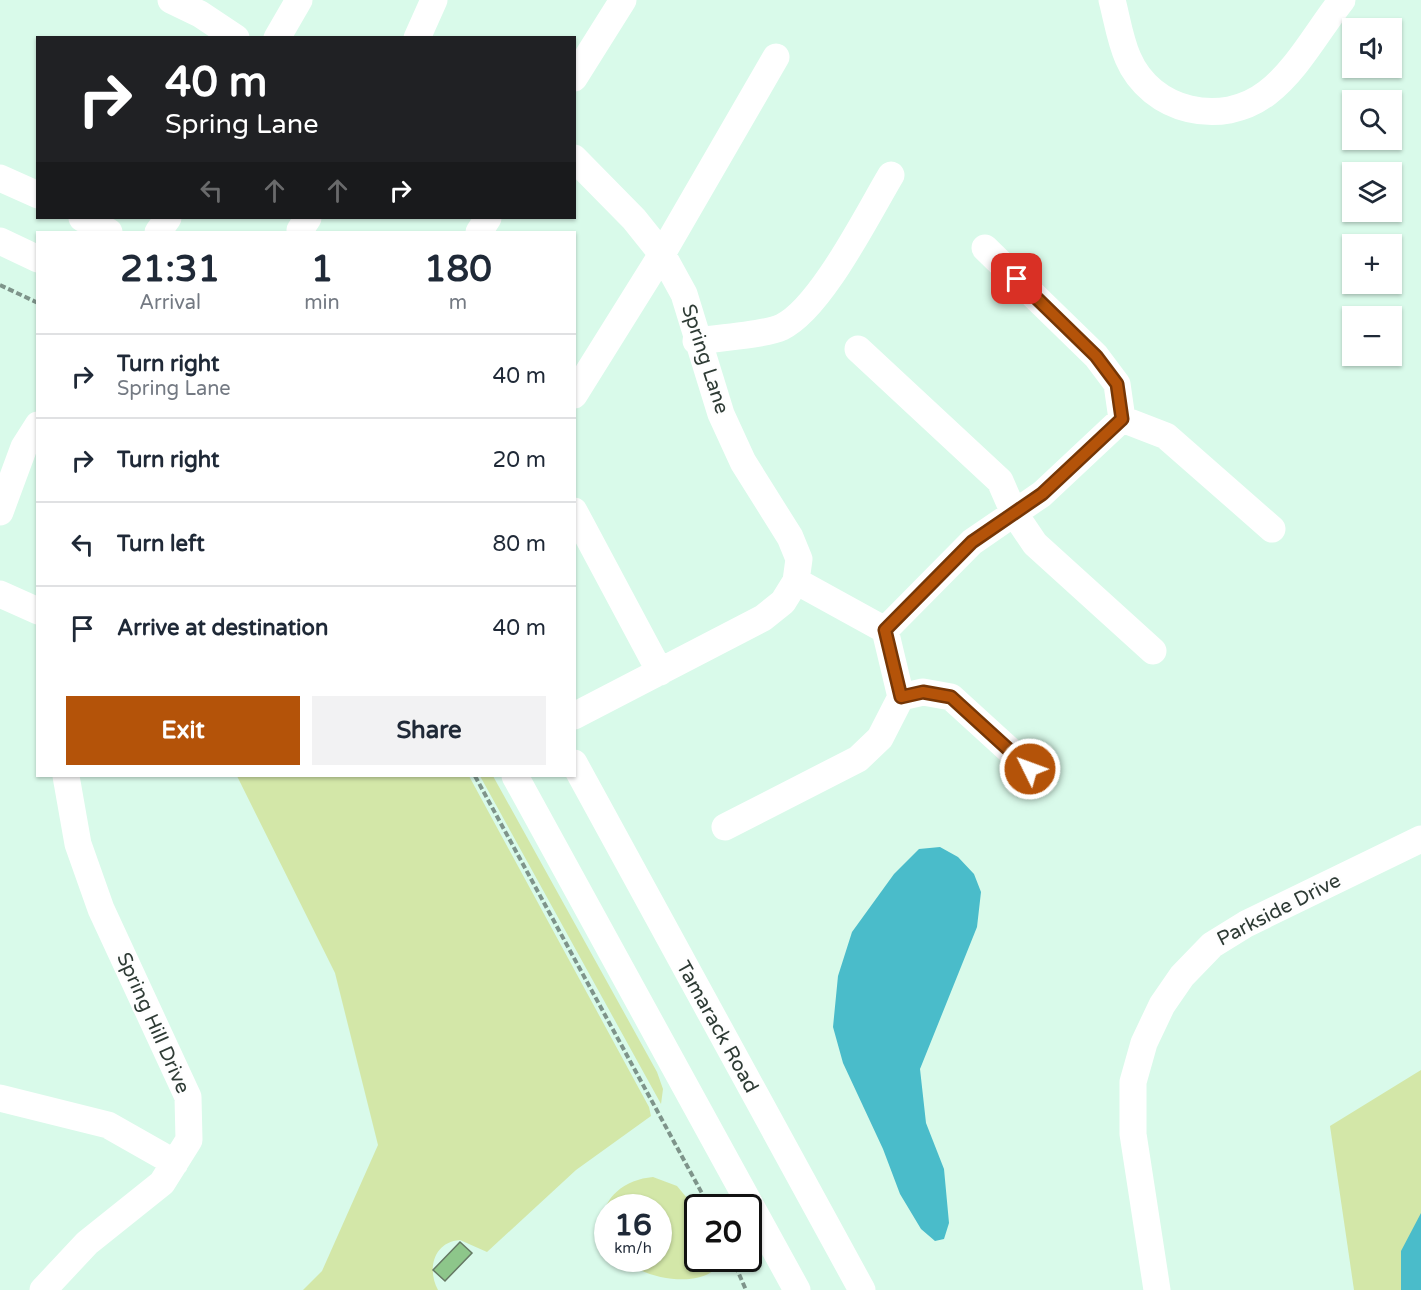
<!DOCTYPE html>
<meta charset="utf-8">
<style>
body{margin:0;font-family:"Varela Round",sans-serif;background:#f2f2f3;color:#1f2937;height:100vh;display:flex;flex-direction:column;font-size:22px;white-space:nowrap}
*{box-sizing:border-box;margin:0}
p{font-size:20px;color:#747a83}
.icon{flex:none;width:33px;height:33px;fill:none;stroke:currentColor;stroke-width:2;stroke-linecap:round;stroke-linejoin:round}
.map{position:relative;flex:1;overflow:hidden}
.drawer{position:absolute;left:36px;top:231px;width:540px;height:546px;display:flex;flex-direction:column;background:#fff;border-radius:0px;box-shadow:0 2px 4px #0004}
.drawer>*{flex:none}
.guide{position:absolute;left:36px;top:36px;width:540px;height:183px;border-radius:0px;box-shadow:0 2px 4px #0004;background:#202124;color:#fff;overflow:hidden}
.controls{position:absolute;left:1342px;top:18px;display:grid;gap:12px}
.controls a{display:grid;place-items:center;width:60px;height:60px;border-radius:0px;background:#fff;box-shadow:0 2px 4px #0004;font-size:30px}
.speed{position:absolute;left:594px;top:1194px;display:flex;gap:12px;font-size:30px;font-weight:700;text-align:center}
.speed>*{display:grid;place-content:center;width:78px;height:78px;border-radius:50%;background:#fff;box-shadow:0 2px 4px #0004;line-height:1}
.speed small{font-size:15px;font-weight:400}
.speed .limit{border:3px solid #111;border-radius:9px;background:#fff;color:#111}
.pin{position:absolute;display:grid;place-items:center;width:51px;height:51px;color:#fff;margin:-26px;border-radius:12px;box-shadow:0 3px 9px #0006}
.me{position:absolute;width:66px;margin:-33px;rotate:312deg;stroke-linejoin:round;filter:drop-shadow(0 0 4px #0008)}
.turn{display:flex;align-items:center;gap:21px;height:126px;padding:0 30px;font-size:27px}
.turn .icon{width:78px;height:78px;stroke-width:2.5}
.turn b{display:block;font-size:42px;line-height:51px}
.lanes{display:flex;align-items:center;height:57px;padding:0 30px;background:#0003;justify-content:center;gap:30px;direction:ltr}
.lanes .off{opacity:.35}
.eta{display:flex;justify-content:space-evenly;align-items:center;height:102px;text-align:center}
.eta b{font-size:36px;font-weight:700;line-height:42px}
.primary-button{display:flex;gap:12px;margin-top:auto;padding:12px 30px}
.primary-button a{flex:1;height:69px;border-radius:0px;background:#b45309;color:#fff;font-size:24px;font-weight:700;line-height:69px;text-align:center}
.primary-button a+a{background:#f2f2f3;color:#1f2937}
ul{padding:0;list-style:none}
li{display:flex;align-items:center;gap:18px;height:84px;padding:0 30px;border-top:2px solid #e0e1e3}
li div{flex:1}
li b{display:block;font-size:22px}
li em{font-style:normal}
.map>svg:first-child{display:block}
</style>
<div class="map">
<svg width="1421" height="1290" viewBox="0 0 1421 1290">
<rect width="100%" height="100%" fill="#d9faea"/>
<path fill="#d3e7a8" d="M237,776H469L649,1107L651,1116L576,1170L487,1252L460,1240C433,1242 427,1270 438,1290H303L322,1271L378,1145L335,973Z
M480,776H493L657,1072L663,1089L661,1104Z
M1421,1070V1290H1354L1330,1126Z
M653,1177L677,1186L697,1210L698,1258L721,1259C712,1290 648,1282 622,1259L658,1258V1208H608L607,1242C592,1207 618,1180 653,1177Z"/>
<path fill="#4abcca" d="M940,847L958,857L974,874L981,892L977,927L920,1069L926,1123L944,1169L949,1223L944,1239L935,1241L921,1229L900,1194L883,1149L843,1063L833,1027L838,976L852,932L894,874L919,849Z
M1421,1213V1290H1401V1251Z"/>
<path fill="#8dc68a" stroke="#657963" stroke-width="1.5" d="M460,1242L472,1253L445,1281L433,1270Z"/>
<g fill="none" stroke-linecap="round" stroke-linejoin="round">
<path stroke="#7e948a" stroke-width="4" stroke-dasharray="6 3" stroke-linecap="butt" d="M0,285L38,303
M475,776L710,1208
M732,1258L746,1290"/>
<path stroke="#fff" stroke-width="27" d="M171,0L200,14L236,38
M1112,0C1117,19 1120,40 1128,58C1151,112 1222,128 1267,93C1298,69 1318,30 1342,0
M277,38L299,0
M417,38L434,0
M574,78L623,0
M574,158L634,219L662,254L684,294L721,414L743,462L790,537L799,559L796,581L885,630L901,697
M0,178L38,195
M82,218L109,232
M300,230L308,218
M158,232L168,218
M479,232L488,218
M0,241L38,259
M985,248L1096,356L1117,384L1122,419L1166,436L1272,529
M696,341C718,338 765,335 782,327C821,308 867,215 891,175
M858,349L1000,481L1014,513L1035,544L1153,651
M574,395L662,254L776,57
M574,511L660,672
M0,512L24,447L38,425
M0,594L38,611
M885,630L972,542L1042,494L1122,419
M901,697L923,692L951,697L1030,769
M574,716L763,618L783,602L796,581
M574,763L862,1290
M515,776L797,1290
M725,827L858,759L880,738L901,697
M0,1098L108,1125L175,1163
M43,1290L87,1243L162,1183L189,1140L188,1097L101,909L78,844L66,776
M1157,1290L1133,1134V1082L1144,1043L1162,1005L1182,976L1212,945L1246,924L1421,839"/>
</g>
<g fill="none" stroke-linecap="round" stroke-linejoin="round">
<defs>
<path id="route" d="M1017,279L1096,356L1117,384L1122,419L1042,494L972,542L885,630L901,697L923,692L951,697L1030,769"/>
</defs>
<use href="#route" stroke="#753606" stroke-width="15"/>
<use href="#route" stroke="#b45309" stroke-width="10"/>
</g>
<g text-anchor="middle" dominant-baseline="central" stroke-width="5" stroke-linejoin="round" paint-order="stroke">
<g font-size="20" fill="#2e3b35" stroke="#fefefe">
<text transform="translate(705 359) rotate(72)">Spring Lane</text>
<text transform="translate(1279 910) rotate(-27)">Parkside Drive</text>
<text transform="translate(153 1023) rotate(66)">Spring Hill Drive</text>
<text transform="translate(717 1027) rotate(61)">Tamarack Road</text>
</g>
</g>
</svg>
<div class="controls">
<a><svg class="icon" aria-label="sound" viewBox="0 0 24 24"><path d="M4 9h4l5-4v14l-5-4H4zM17 9q2 3 0 6"/></svg></a>
<a><svg class="icon" aria-label="search" viewBox="0 0 24 24"><circle cx="10" cy="10" r="6"/><path d="M15 15l6 6"/></svg></a>
<a><svg class="icon" aria-label="layers" viewBox="0 0 24 24"><path d="M12 4l9 5-9 5-9-5zM3 14l9 5 9-5"/></svg></a>
<a>+</a>
<a>−</a>
</div>
<div class="speed"><div>16<small>km/h</small></div><div class="limit">20</div></div>
<div class="pin" style="left:1017px;top:279px;background:#d93025"><svg class="icon" aria-label="arrive" viewBox="0 0 24 24"><path d="M6 21V4h12l-3 4 3 4H6"/></svg></div>
<svg class="me" style="left:1030px;top:769px" viewBox="-20 -20 40 40"><circle r="17" fill="#b45309" stroke="#fff" stroke-width="3"/><path d="M0-11L8 9 0 5-8 9z" fill="#fff"/></svg>
<div class="guide">
<div class="turn"><svg class="icon" aria-label="right" viewBox="0 0 24 24"><path d="M7 20v-9h11M14 6l5 5-5 5"/></svg><div><b>40 m</b>Spring Lane</div></div>
<div class="lanes"><svg class="icon off" aria-label="left" viewBox="0 0 24 24"><path d="M17 20v-9H6M10 6l-5 5 5 5"/></svg><svg class="icon off" aria-label="ahead" viewBox="0 0 24 24"><path d="M12 20V5M6 11l6-6 6 6"/></svg><svg class="icon off" aria-label="ahead" viewBox="0 0 24 24"><path d="M12 20V5M6 11l6-6 6 6"/></svg><svg class="icon" aria-label="right" viewBox="0 0 24 24"><path d="M7 20v-9h11M14 6l5 5-5 5"/></svg></div>
</div>
<section class="drawer">
<div class="eta">
<div><b>21:31</b><p>Arrival</p></div>
<div><b>1</b><p>min</p></div>
<div><b>180</b><p>m</p></div>
</div>
<ul>
<li><svg class="icon" aria-label="right" viewBox="0 0 24 24"><path d="M7 20v-9h11M14 6l5 5-5 5"/></svg><div><b>Turn right</b><p>Spring Lane</p></div><em>40 m</em></li>
<li><svg class="icon" aria-label="right" viewBox="0 0 24 24"><path d="M7 20v-9h11M14 6l5 5-5 5"/></svg><div><b>Turn right</b></div><em>20 m</em></li>
<li><svg class="icon" aria-label="left" viewBox="0 0 24 24"><path d="M17 20v-9H6M10 6l-5 5 5 5"/></svg><div><b>Turn left</b></div><em>80 m</em></li>
<li><svg class="icon" aria-label="arrive" viewBox="0 0 24 24"><path d="M6 21V4h12l-3 4 3 4H6"/></svg><div><b>Arrive at destination</b></div><em>40 m</em></li>
</ul>
<div class="primary-button"><a>Exit</a><a>Share</a></div>
</section>
</div>
